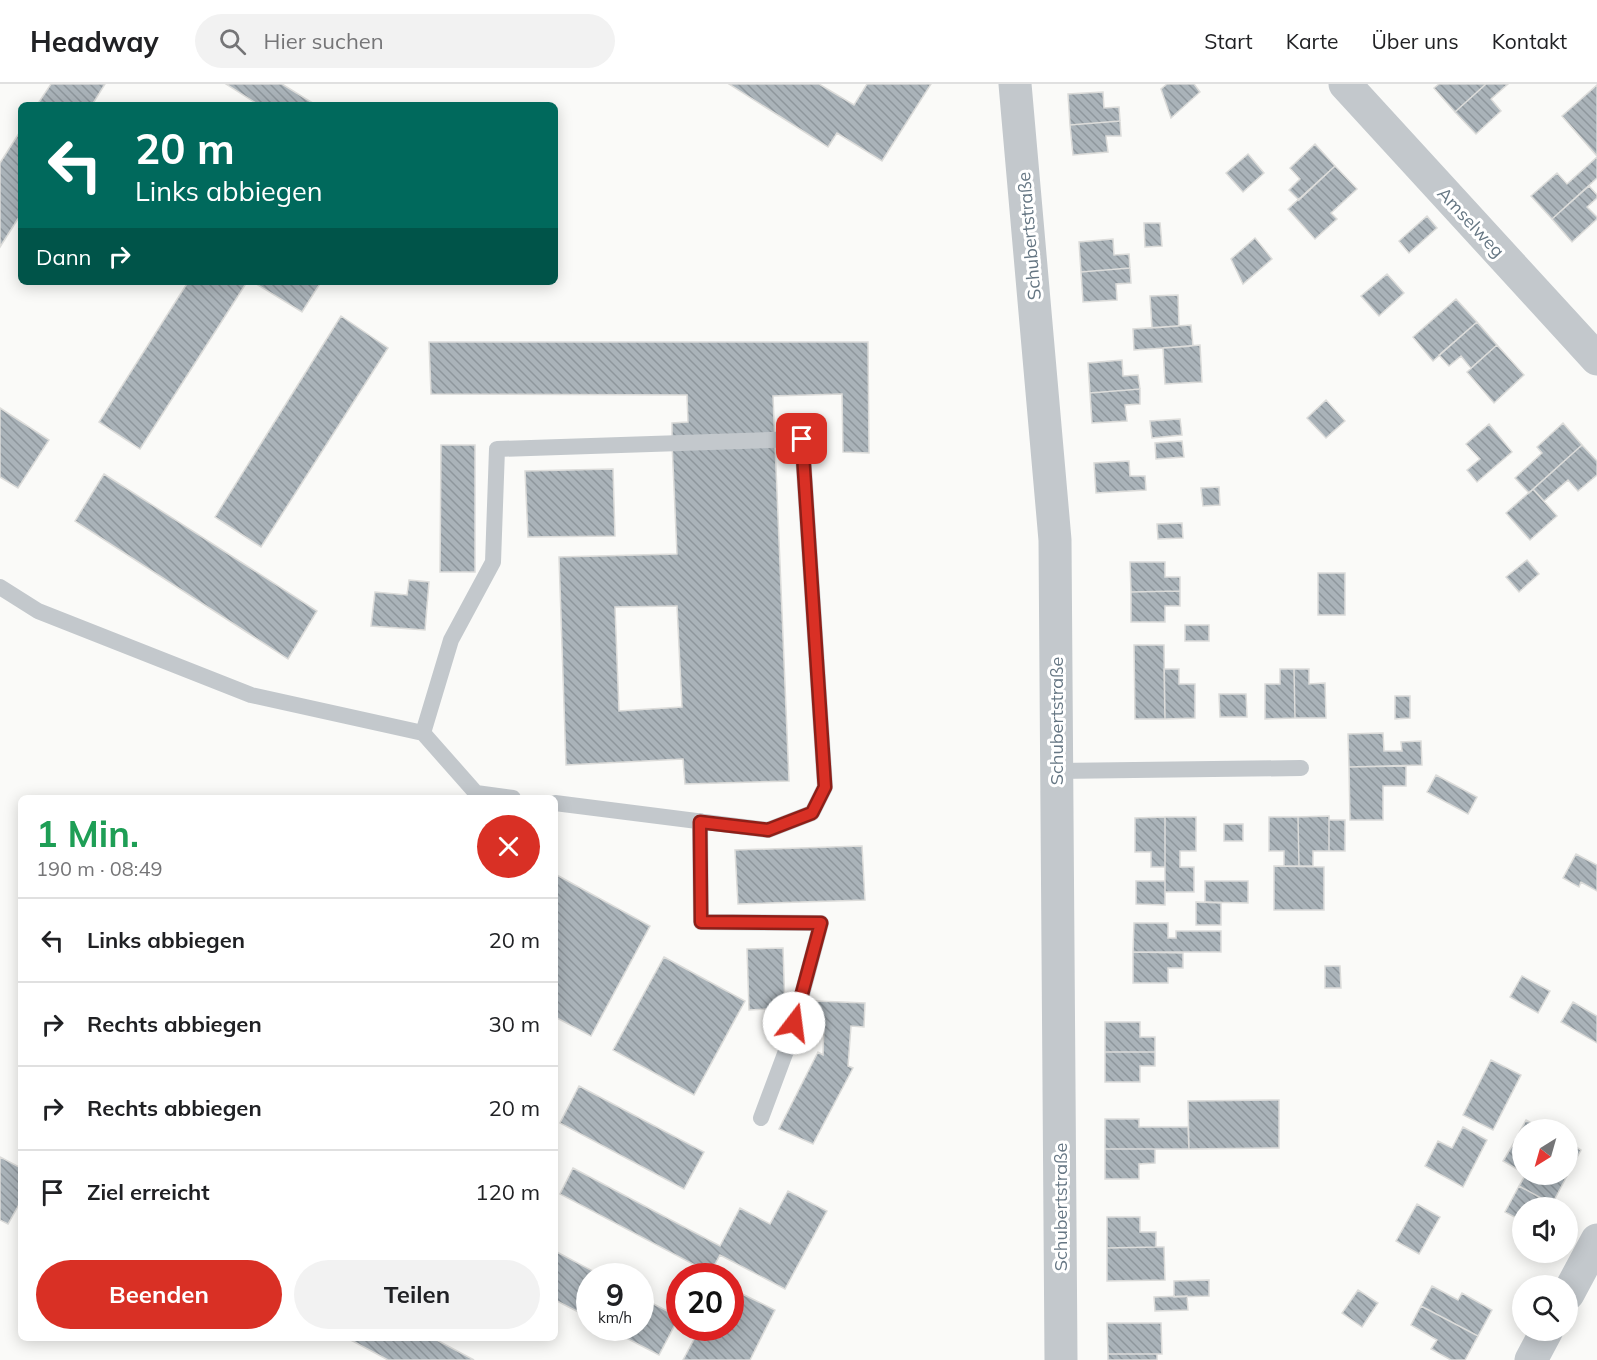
<!DOCTYPE html>
<html lang="de">
<meta charset="utf-8">
<style>
body{margin:0;font-family:Mulish,sans-serif;background:#f2f2f2;color:#202124;height:100vh;display:flex;flex-direction:column;font-size:22px;white-space:nowrap}
*{box-sizing:border-box;margin:0}
p{font-size:20px;color:#757577}
.icon{flex:none;width:33px;height:33px;fill:none;stroke:currentColor;stroke-width:2;stroke-linecap:round;stroke-linejoin:round}
.map{position:relative;flex:1;overflow:hidden}
.sheet{position:absolute;left:18px;top:711px;width:540px;height:546px;display:flex;flex-direction:column;background:#fff;border-radius:9px;box-shadow:0 3px 15px #0003}
.sheet>*{flex:none}
.top-card{position:absolute;left:18px;top:18px;width:540px;height:183px;border-radius:9px;box-shadow:0 3px 15px #0003;background:#00695c;color:#fff;overflow:hidden}
.needle{width:39px;rotate:217deg}
.fabs{position:absolute;left:1512px;top:1035px;display:grid;gap:12px}
.fabs a{display:grid;place-items:center;width:66px;height:66px;border-radius:50%;background:#fff;box-shadow:0 3px 15px #0003;font-size:30px}
.speed{position:absolute;left:576px;top:1179px;display:flex;gap:12px;font-size:30px;font-weight:700;text-align:center}
.speed>*{display:grid;place-content:center;width:78px;height:78px;border-radius:50%;background:#fff;box-shadow:0 3px 15px #0003;line-height:1}
.speed small{font-size:15px;font-weight:400}
.speed .limit{border:9px solid #d22;background:#fff;color:#111}
.pin{position:absolute;display:grid;place-items:center;width:51px;height:51px;color:#fff;margin:-26px;border-radius:12px;box-shadow:0 3px 9px #0006}
.me{position:absolute;width:66px;margin:-33px;rotate:15deg;stroke-linejoin:round;filter:drop-shadow(0 0 4px #0008)}
.turn{display:flex;align-items:center;gap:21px;height:126px;padding:0 18px;font-size:27px}
.turn .icon{width:78px;height:78px;stroke-width:2.5}
.turn b{display:block;font-size:42px;line-height:51px}
.then{display:flex;align-items:center;height:57px;padding:0 18px;background:#0003;gap:12px;font-size:22px}
.round{display:grid;place-items:center;flex:none;width:63px;height:63px;border-radius:32px;background:#f2f2f2}
.head{display:flex;align-items:center;justify-content:space-between;height:102px;padding:0 18px}
h1{font-size:36px;font-weight:700;line-height:45px;color:#1e9e55}
.primary-button{display:flex;gap:12px;margin-top:auto;padding:12px 18px}
.primary-button a{flex:1;height:69px;border-radius:36px;background:#d93025;color:#fff;font-size:24px;font-weight:700;line-height:69px;text-align:center}
.primary-button a+a{background:#f2f2f2;color:#202124}
ul{padding:0;list-style:none}
li{display:flex;align-items:center;gap:18px;height:84px;padding:0 18px;border-top:2px solid #e0e0e0}
li div{flex:1}
li b{display:block;font-size:22px}
li em{font-style:normal}
header{display:flex;align-items:center;gap:36px;box-sizing:border-box;height:84px;padding:0 30px;background:#fff;border-bottom:2px solid #e0e0e0}
header strong{font-size:28px}
nav{display:flex;gap:33px;margin-inline-start:auto;font-size:21px}
.search{width:420px;height:54px;background:#f2f2f2;display:flex;align-items:center;gap:15px;box-sizing:border-box;padding:0 21px;border-radius:33px;color:#757577;font-size:22px}
.map>svg:first-child{display:block}
</style>
<header>
<strong>Headway</strong>
<div class="search"><svg class="icon" aria-label="search" viewBox="0 0 24 24"><circle cx="10" cy="10" r="6"/><path d="M15 15l6 6"/></svg>Hier suchen</div>
<nav><a>Start</a><a>Karte</a><a>Über uns</a><a>Kontakt</a></nav>
</header>
<div class="map">
<svg width="1597" height="1276" viewBox="0 0 1597 1276">
<defs>
<pattern id="building-back-hatch" width="6" height="6" patternUnits="userSpaceOnUse" patternTransform="scale(1.5)"><rect width="6" height="6" fill="#aab3b9"/><path d="M-1 5l2 2M0 0l6 6M5-1l2 2" fill="none" stroke="#8e969c"/></pattern>
</defs>
<rect width="100%" height="100%" fill="#fafaf8"/>
<path fill="url(#building-back-hatch)" stroke="#dcdcda" stroke-width="1.5" fill-rule="evenodd" d="M51,0H105L92,21H37Z
M226,0H282L316,21H259Z
M729,0H819L854,21L867,0H931L882,77L837,49L828,63Z
M1167,0H1194L1200,8L1171,34L1161,5Z
M1439,0H1486L1455,28L1434,4Z
M1486,0H1508L1491,15L1501,27L1476,50L1455,28Z
M1597,1V72L1562,32Z
M1103,8L1104,24L1119,23L1120,37L1070,41L1068,10Z
M1120,37L1121,52H1106L1108,68L1073,71L1070,41Z
M21,46V130L0,163V79Z
M1315,60L1335,82L1299,116L1289,106L1300,95L1290,84Z
M1248,70L1264,89L1243,108L1226,89Z
M1597,73V94L1552,135L1531,112L1557,89L1567,100Z
M1335,82L1357,105L1331,129L1337,135L1315,155L1288,125Z
M1589,102L1597,111V114L1587,123L1597,133V135L1572,158L1552,135Z
M1427,132L1437,144L1409,169L1399,157Z
M1144,139H1160L1162,162L1145,163Z
M1255,154L1272,175L1243,200L1231,175Z
M1113,155L1114,171L1129,170L1130,184L1081,188L1079,158Z
M1130,184L1131,199L1116,200L1117,216L1083,218L1081,188Z
M1387,190L1404,209L1379,232L1361,212Z
M188,198H200L203,200L204,198H247L140,365L99,338Z
M253,198H321L302,228Z
M1178,211L1179,242L1152,244L1150,212Z
M1456,215L1477,238L1433,277L1413,253Z
M341,232L388,264L261,463L215,433Z
M1477,238L1497,261L1471,284L1461,272L1449,282L1439,271Z
M1191,241L1193,262L1134,266L1133,245Z
M429,258H868L869,369L843,368L842,310L773,312L789,697L685,700L683,675L566,681L559,473L677,470L672,359V339L688,338L687,311L431,310ZM677,522L682,623L619,627L615,523Z
M1200,261L1202,298L1165,300L1163,264Z
M1497,261L1524,291L1494,319L1467,288Z
M1122,276L1123,292L1138,291L1140,305L1090,309L1088,279Z
M1140,305V320L1125,321L1127,337L1092,339L1090,309Z
M1326,316L1345,337L1326,354L1307,334Z
M0,324L49,356L18,404L0,393Z
M1180,335L1182,351L1152,354L1150,337Z
M1563,339L1582,361L1529,409L1515,394L1542,369L1537,363Z
M1489,340L1512,368L1477,398L1467,386L1480,375L1466,360Z
M1182,357L1184,373L1156,375L1155,359Z
M441,361H475V488H440Z
M1582,361L1597,377V391L1578,407L1568,396L1544,417L1533,405Z
M1129,377L1130,392H1145L1146,406L1096,409L1094,379Z
M613,385L615,452L528,453L525,387Z
M104,390L317,527L288,575L75,437Z
M1219,403L1220,421L1203,422L1201,404Z
M1533,405L1557,432L1530,456L1506,429Z
M1182,439L1183,454L1158,455L1157,440Z
M1527,476L1539,490L1519,508L1506,493Z
M1130,478H1165V493H1180V507L1131,508Z
M1318,489H1345V531H1318Z
M409,496L429,498L425,546L371,542L375,508L407,511Z
M1180,507V522H1165V538H1131V508Z
M1185,541H1209V557H1185Z
M1134,561H1164L1165,635H1135Z
M1164,585H1179V600H1195V634L1165,635Z
M1280,585H1294L1295,634L1265,635V600H1280Z
M1294,585H1309V600L1325,599L1326,634H1295Z
M1219,610H1246L1247,633H1220Z
M1395,612H1410V634L1395,635Z
M1383,649L1384,667H1402L1401,658L1421,657L1422,681L1349,683L1348,650Z
M1406,682V702H1383V736H1350L1349,683Z
M1436,691L1477,713L1468,730L1427,708Z
M1329,732V767H1313V782H1299L1298,733Z
M1165,733H1196V767H1180V783H1194V808H1165Z
M1165,733V783H1151V768H1135V734Z
M1269,733H1298L1299,782H1284V767H1269Z
M1329,736H1345V767H1329Z
M1224,740H1243V757H1224Z
M862,762L865,816L738,820L735,766Z
M1576,770L1597,781V807L1581,798L1579,803L1563,794Z
M1274,782L1324,783V826H1274Z
M555,790L650,842L591,952L555,933Z
M1136,797H1165V821L1136,820Z
M1205,797H1248V819L1205,818Z
M1196,818L1221,819V841H1196Z
M1134,839H1168V854H1176V847H1221V868H1133Z
M783,864L785,924L749,926L747,865Z
M1133,868L1183,869V884H1168V899H1133Z
M664,873L745,917L694,1011L613,966Z
M1325,882H1340L1341,904H1325Z
M1522,892L1550,907L1538,929L1510,913Z
M816,917L865,919L864,943L851,942L848,982L853,984L813,1060L779,1045L818,968L823,971L824,940L815,941Z
M1573,918L1597,932V959L1561,938Z
M1105,938H1140V953H1155V968H1105Z
M1105,968H1155V982H1140V998H1105Z
M1491,976L1521,991L1493,1046L1463,1031Z
M579,1002L704,1068L684,1105L560,1039Z
M1279,1016V1064L1189,1065L1188,1017Z
M1105,1035H1139V1043H1188L1189,1065H1105Z
M1526,1036L1544,1046H1522V1067L1512,1062Z
M1463,1043L1487,1056L1463,1103L1425,1082L1438,1057L1452,1064Z
M1568,1058L1581,1066L1567,1092L1565,1090H1568Z
M1512,1062L1522,1067V1088L1503,1077Z
M1105,1065H1155V1079L1139,1080V1095H1105Z
M0,1073L21,1084V1117L8,1140L0,1136Z
M573,1084L720,1162L740,1124L770,1140L788,1107L827,1127L785,1205L720,1171L710,1189L560,1110Z
M1526,1090H1565L1567,1092L1552,1120L1519,1102Z
M1519,1102L1552,1120L1550,1124H1522V1137L1505,1128Z
M1417,1120L1440,1133L1419,1170L1396,1157Z
M1107,1133H1140V1148H1156V1163L1107,1164Z
M1156,1163H1164L1165,1196L1107,1197V1164Z
M555,1167L602,1192H590V1234L555,1216Z
M1209,1196V1212L1174,1213V1197Z
M1432,1202L1458,1216L1462,1209L1492,1226L1478,1252L1421,1222Z
M730,1204L775,1226L750,1276H683L700,1244H730Z
M1358,1206L1378,1219L1362,1243L1342,1229Z
M1187,1212L1188,1226L1155,1227L1154,1213Z
M640,1213L679,1233L659,1271L607,1244H640Z
M1421,1222L1478,1252L1465,1276H1451L1431,1265L1437,1256L1411,1241Z
M1107,1239H1161L1162,1270H1108Z
M347,1254H433L474,1276H388Z
M1108,1270H1157V1276H1108Z"/>
<g fill="none" stroke-linecap="round" stroke-linejoin="round">
<path stroke="#c3c8cc" stroke-width="16" d="M0,503L38,527L251,611L423,649L476,709L513,714
M423,649L451,556L493,478L497,365L802,355L825,703L812,729L768,746L555,719
M1056,687L1301,684
M700,737L701,838L821,839L789,959L761,1034"/>
<path stroke="#c3c8cc" stroke-width="33" d="M1015,0L1055,456L1061,1276
M1345,0L1597,275
M1568,1210L1597,1156
M1531,1276L1547,1246"/>
</g>
<g fill="none" stroke-linecap="round" stroke-linejoin="round">
<defs>
<path id="route" d="M794,939L821,839L701,838L700,738L768,746L812,729L825,703L802,355"/>
</defs>
<use href="#route" stroke="#8d1f18" stroke-width="15"/>
<use href="#route" stroke="#d93025" stroke-width="10"/>
</g>
<g text-anchor="middle" dominant-baseline="central" stroke-width="6" stroke-linejoin="round" paint-order="stroke">
<g font-size="18" fill="#657683" stroke="#fff">
<text transform="translate(1471 138) rotate(47)">Amselweg</text>
<text transform="translate(1029 152) rotate(-95)">Schubertstraße</text>
<text transform="translate(1056 637) rotate(-90)">Schubertstraße</text>
<text transform="translate(1060 1123) rotate(-90)">Schubertstraße</text>
</g>
</g>
</svg>
<div class="fabs">
<a><svg class="needle" viewBox="-14 -14 28 28"><path d="M0-13l5 13h-10z" fill="#e53935"/><path d="M0 13l5-13h-10z" fill="#757577"/></svg></a>
<a><svg class="icon" aria-label="sound" viewBox="0 0 24 24"><path d="M4 9h4l5-4v14l-5-4H4zM17 9q2 3 0 6"/></svg></a>
<a><svg class="icon" aria-label="search" viewBox="0 0 24 24"><circle cx="10" cy="10" r="6"/><path d="M15 15l6 6"/></svg></a>
</div>
<div class="speed"><div>9<small>km/h</small></div><div class="limit">20</div></div>
<div class="pin" style="left:802px;top:355px;background:#d93025"><svg class="icon" aria-label="arrive" viewBox="0 0 24 24"><path d="M6 21V4h12l-3 4 3 4H6"/></svg></div>
<svg class="me" style="left:794px;top:939px" viewBox="-20 -20 40 40"><circle r="19" fill="#fff"/><path d="M0-13L10 11 0 6-10 11z" fill="#d93025"/></svg>
<div class="top-card">
<div class="turn"><svg class="icon" aria-label="left" viewBox="0 0 24 24"><path d="M17 20v-9H6M10 6l-5 5 5 5"/></svg><div><b>20 m</b>Links abbiegen</div></div>
<div class="then">Dann<svg class="icon" aria-label="right" viewBox="0 0 24 24"><path d="M7 20v-9h11M14 6l5 5-5 5"/></svg></div>
</div>
<section class="sheet">
<div class="head"><div><h1>1 Min.</h1><p>190 m · 08:49</p></div><a class="round" style="background:#d93025;color:#fff"><svg class="icon" aria-label="close" viewBox="0 0 24 24"><path d="M6 6l12 12M18 6L6 18"/></svg></a></div>
<ul>
<li><svg class="icon" aria-label="left" viewBox="0 0 24 24"><path d="M17 20v-9H6M10 6l-5 5 5 5"/></svg><div><b>Links abbiegen</b></div><em>20 m</em></li>
<li><svg class="icon" aria-label="right" viewBox="0 0 24 24"><path d="M7 20v-9h11M14 6l5 5-5 5"/></svg><div><b>Rechts abbiegen</b></div><em>30 m</em></li>
<li><svg class="icon" aria-label="right" viewBox="0 0 24 24"><path d="M7 20v-9h11M14 6l5 5-5 5"/></svg><div><b>Rechts abbiegen</b></div><em>20 m</em></li>
<li><svg class="icon" aria-label="arrive" viewBox="0 0 24 24"><path d="M6 21V4h12l-3 4 3 4H6"/></svg><div><b>Ziel erreicht</b></div><em>120 m</em></li>
</ul>
<div class="primary-button"><a>Beenden</a><a>Teilen</a></div>
</section>
</div>
